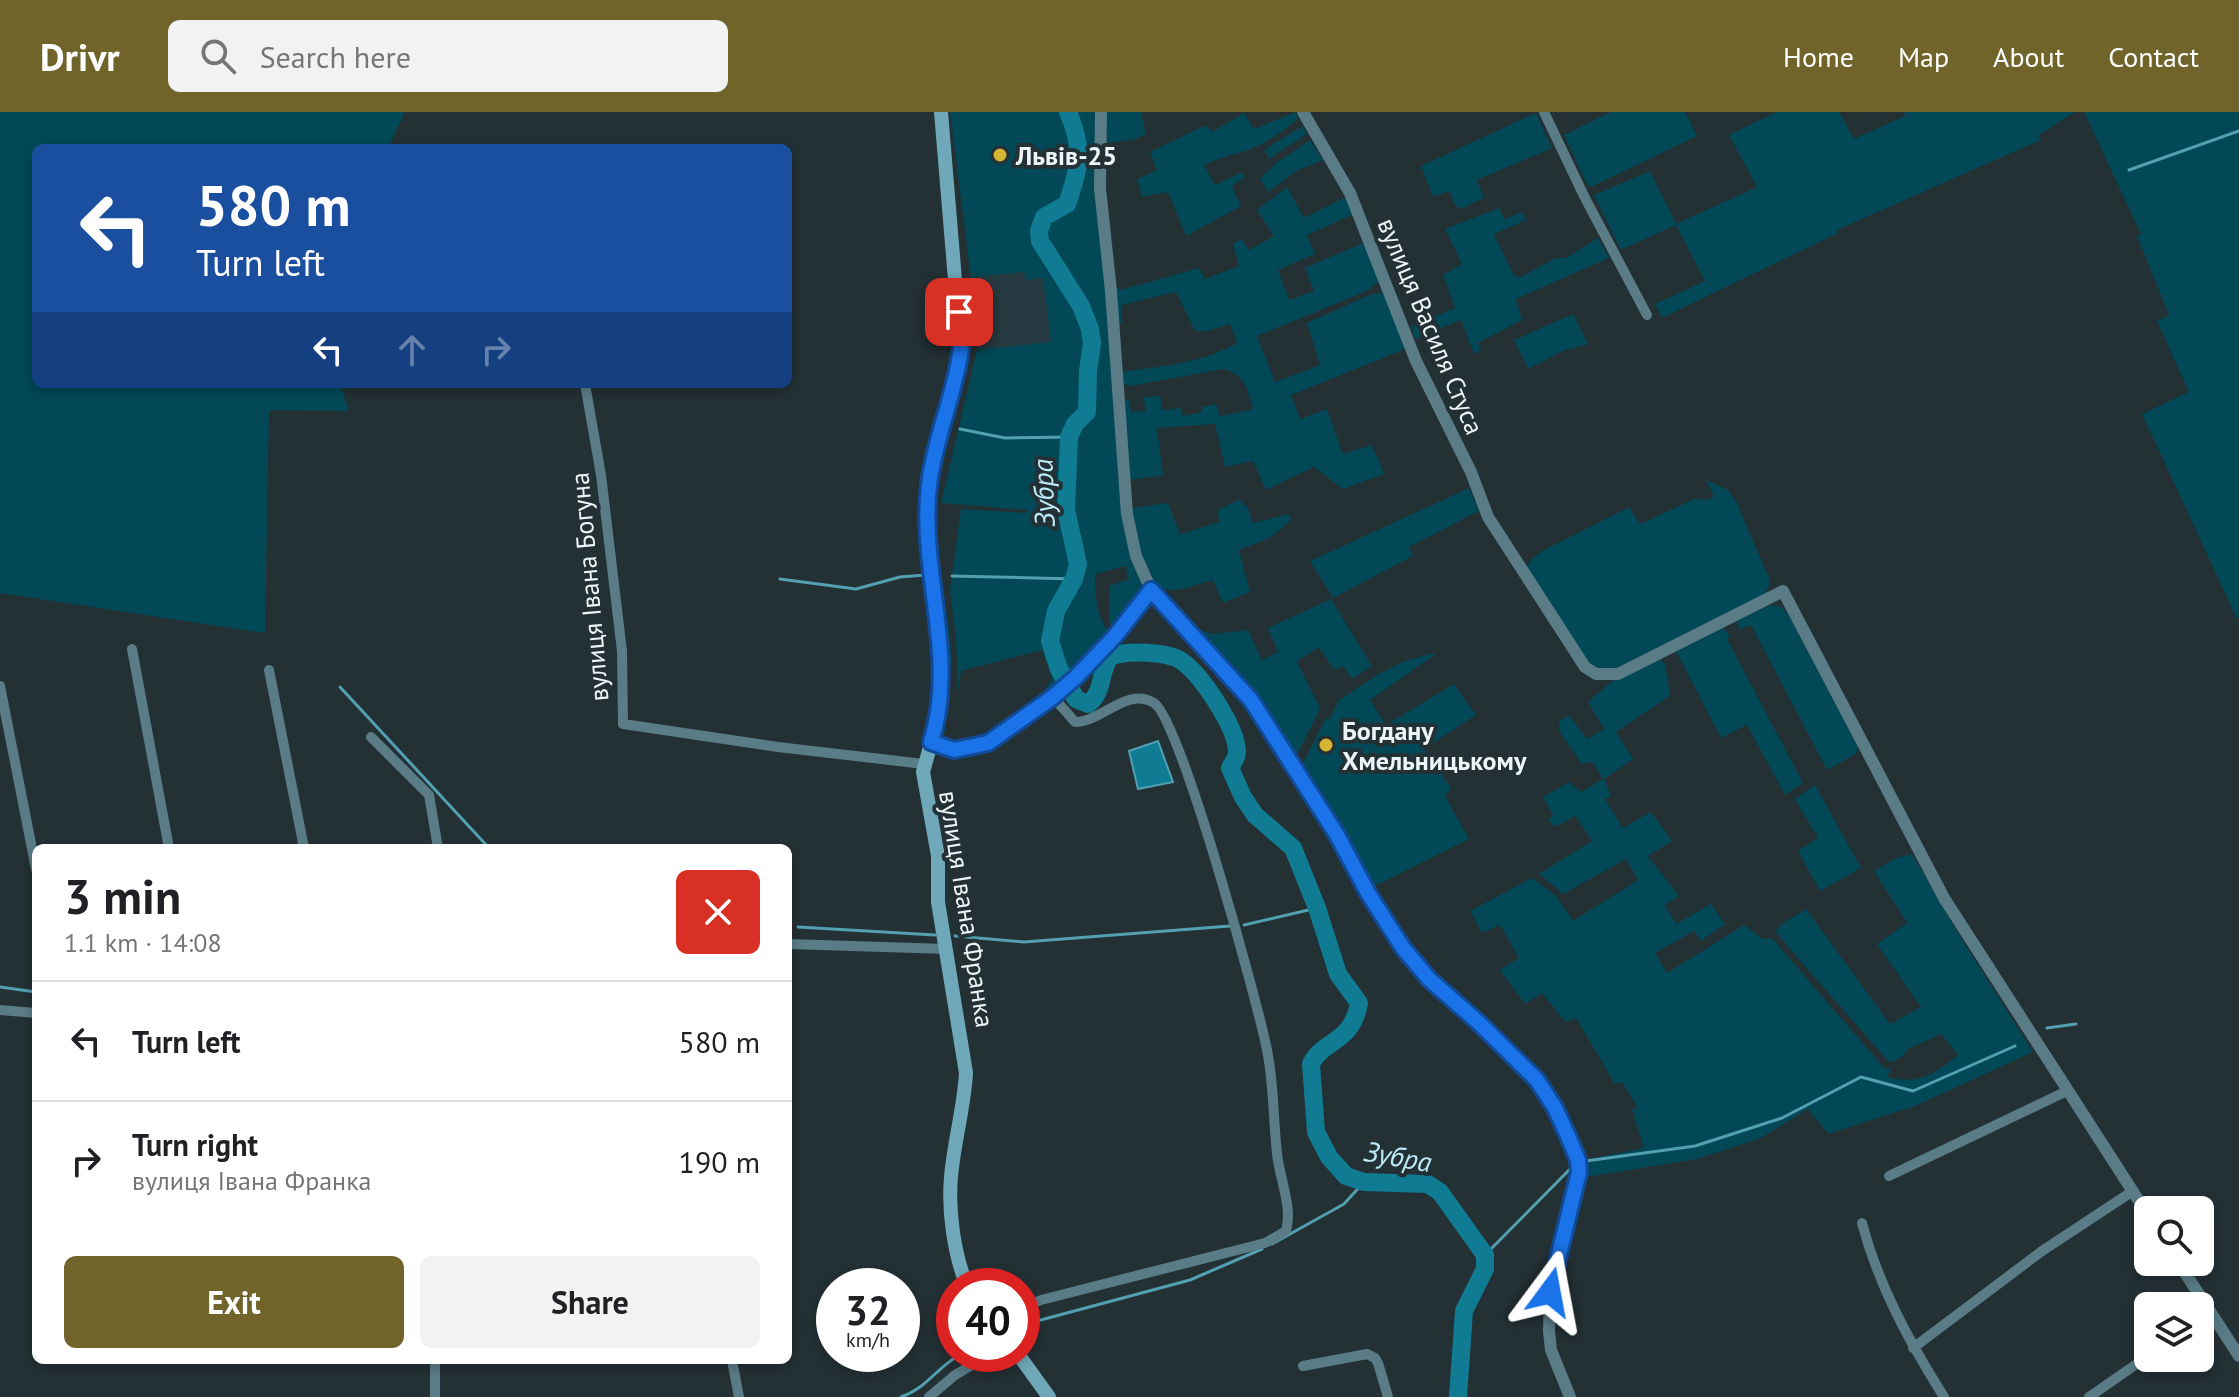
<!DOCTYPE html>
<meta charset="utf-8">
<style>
body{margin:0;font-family:"PT Sans",sans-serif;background:#f2f2f2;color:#202124;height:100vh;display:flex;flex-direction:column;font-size:30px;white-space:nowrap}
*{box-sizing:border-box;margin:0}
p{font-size:26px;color:#757577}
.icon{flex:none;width:44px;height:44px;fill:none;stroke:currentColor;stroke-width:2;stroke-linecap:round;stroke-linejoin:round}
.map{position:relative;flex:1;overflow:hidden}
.sheet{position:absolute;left:32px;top:732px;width:760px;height:520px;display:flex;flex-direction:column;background:#fff;border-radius:12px;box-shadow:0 4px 12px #0003}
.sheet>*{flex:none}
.hud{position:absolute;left:32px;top:32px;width:760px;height:244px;border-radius:12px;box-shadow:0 4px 12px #0003;background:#1a4fa0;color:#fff;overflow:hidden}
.tools{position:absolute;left:2134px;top:1084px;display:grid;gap:16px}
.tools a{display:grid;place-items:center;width:80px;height:80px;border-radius:12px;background:#fff;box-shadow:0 4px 12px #0003;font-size:40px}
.speed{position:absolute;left:816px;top:1156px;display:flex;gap:16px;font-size:40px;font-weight:700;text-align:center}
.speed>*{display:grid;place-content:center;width:104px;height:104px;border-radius:50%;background:#fff;box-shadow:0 4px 12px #0003;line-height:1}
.speed small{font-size:20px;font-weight:400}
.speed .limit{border:12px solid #d22;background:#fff;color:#111}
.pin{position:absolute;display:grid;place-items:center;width:68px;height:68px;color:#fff;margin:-34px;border-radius:16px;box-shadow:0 4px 12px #0006}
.me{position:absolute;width:88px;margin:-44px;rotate:13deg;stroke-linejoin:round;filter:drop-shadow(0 0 6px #0008)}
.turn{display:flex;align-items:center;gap:28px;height:168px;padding:0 32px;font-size:36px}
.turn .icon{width:104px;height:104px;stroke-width:2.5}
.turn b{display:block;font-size:56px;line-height:68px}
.lanes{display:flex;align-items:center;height:76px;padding:0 32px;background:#0003;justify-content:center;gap:40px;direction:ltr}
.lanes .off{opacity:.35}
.round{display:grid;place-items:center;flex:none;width:84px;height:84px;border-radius:12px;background:#f2f2f2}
.head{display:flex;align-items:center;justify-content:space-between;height:136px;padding:0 32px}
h1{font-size:48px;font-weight:700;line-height:60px}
.action{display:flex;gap:16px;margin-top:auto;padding:16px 32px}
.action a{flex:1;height:92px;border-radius:12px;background:#71642b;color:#fff;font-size:32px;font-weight:700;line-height:92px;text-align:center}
.action a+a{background:#f2f2f2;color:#202124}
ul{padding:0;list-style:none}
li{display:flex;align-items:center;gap:24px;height:120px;padding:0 32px;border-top:2px solid #e0e0e0}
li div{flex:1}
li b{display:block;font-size:30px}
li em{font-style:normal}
header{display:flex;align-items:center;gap:48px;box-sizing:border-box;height:112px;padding:0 40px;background:#71642b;color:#fff}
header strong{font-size:38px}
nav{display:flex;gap:44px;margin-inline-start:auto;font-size:28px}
.search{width:560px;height:72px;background:#f2f2f2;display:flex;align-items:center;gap:20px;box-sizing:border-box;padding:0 28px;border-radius:12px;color:#757577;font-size:30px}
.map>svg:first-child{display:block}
</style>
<header>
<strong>Drivr</strong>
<div class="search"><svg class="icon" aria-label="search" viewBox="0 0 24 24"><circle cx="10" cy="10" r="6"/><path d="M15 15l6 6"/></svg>Search here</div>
<nav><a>Home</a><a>Map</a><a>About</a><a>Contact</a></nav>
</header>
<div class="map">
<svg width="2239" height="1285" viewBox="0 0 2239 1285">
<rect width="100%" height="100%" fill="#233034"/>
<path fill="#263b41" d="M1025,160L1026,168L1043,166L1051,231L977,238L972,174L976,173L975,165Z"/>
<path fill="#024856" d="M0,0H405L388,36H36V272H340L349,299L269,298L265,521L0,481Z
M950,0H1096L1094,78L1108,193L1122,406L1143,474L1140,483L1119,514L1115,515L1110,511L1109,474L1129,467L1125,454L1095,462C1095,483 1096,504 1110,521L1064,573L1037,589L1052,567L1042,538L961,559L958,582L956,526L950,478L961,397L1026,401L1027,398L941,391L977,238L1051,230L1043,166L1026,168L1024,160L975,165L976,173L972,174Z
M1105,0H1141L1146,22L1133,28L1104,31Z
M1296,0L1298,7C1283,19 1266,32 1248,38C1233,43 1219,46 1204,53L1215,73L1242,60L1245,65L1232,74L1241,94L1186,124L1168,80L1142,85L1137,67L1157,58L1150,40L1206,13L1212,20L1244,1L1254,17Z
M1610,0H1685L1697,24L1591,75L1587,72L1564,23Z
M1777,0H1839L1854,27L1905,4L1904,0H2075L2039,23L2041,28L1837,118L1838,121L1662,206L1655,192L1705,169L1676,113L1621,138L1594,83L1650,59L1676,112L1757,75L1729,23Z
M2084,0H2239V506L2237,507L2142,302L2189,280L2157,209L2169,203L2137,124L2141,122Z
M1536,1L1552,36L1477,68L1484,86L1461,97L1455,93L1449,79L1433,85L1421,54Z
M1303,14L1307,22L1269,47L1264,38Z
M1310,28L1323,48L1296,59L1268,80L1260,67L1276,51Z
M1287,75L1304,106L1346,85L1354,102L1307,123L1315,142L1278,158L1289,188L1314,179L1305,156L1363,131L1366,133L1379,169L1369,178L1257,224L1275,270L1320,253L1307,211L1372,182L1384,181L1404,234L1403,238L1291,283L1300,307L1327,297L1343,342L1372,333L1384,362L1343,377L1314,355L1266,378L1253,349L1225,355L1215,312L1157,316L1163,363L1130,368L1123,288H1129L1131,300L1146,299L1143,285L1160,284L1163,298L1181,296L1183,304L1202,300V295L1216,292L1220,304L1253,297C1246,276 1247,264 1223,257L1130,274L1124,272L1122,260C1162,254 1202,251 1237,231L1230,212L1208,219H1195L1176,180L1121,193L1122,211H1119L1115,177L1119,175L1120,178L1199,156L1205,167L1239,154L1233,132L1242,127L1249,138L1274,124L1257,98Z
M1499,96L1504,107L1523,100L1526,108L1494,122L1514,164L1520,165L1556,146H1566L1598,126L1609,146L1516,187L1522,208L1478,231L1481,238L1474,242L1461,208L1415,227L1411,214L1455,196L1443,163L1462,152L1445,117Z
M1573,202L1588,232L1563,239L1528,257L1514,228Z
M944,316L951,318C946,340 938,362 937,385C933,441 950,498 952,554H946L932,385Z
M1706,368L1728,378L1736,389L1769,466L1770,472L1764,483L1622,555C1608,559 1601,560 1589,552L1527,458C1529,447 1536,443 1544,438L1629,395L1640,412L1694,387L1708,388L1714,384Z
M1469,376L1479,399L1409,435L1413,444L1333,486L1310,449Z
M1240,387L1244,394L1247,393L1253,411L1289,402L1291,408L1270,426L1239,438L1250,480L1223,491L1213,468C1201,471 1187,477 1175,478C1139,481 1134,422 1132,396L1168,391L1180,422L1219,410L1218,398Z
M1331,487L1372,554L1352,567L1343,554L1334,558L1319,535L1297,549L1320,597L1298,641L1294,644L1195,521L1198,518L1213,522L1248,518L1262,548L1278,540L1268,516Z
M1770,493L1781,495L1789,504L1858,635L1856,642L1827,658L1751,513L1740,517L1737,512L1738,507Z
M1723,515L1730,524L1727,527L1803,671L1785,683L1747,613L1721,626L1676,539Z
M1433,541L1435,543L1370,588L1386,613L1454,572L1476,603L1424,637L1451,676L1445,684L1469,727L1379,772H1370L1303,661L1302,653L1326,606L1329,608L1339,588L1377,563L1402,550Z
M1660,547L1665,552L1670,584L1616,620L1633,647L1604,667L1611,684L1605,687L1623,716L1651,700L1672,729L1648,744L1679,784L1665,793L1676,812L1711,792L1725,812L1701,829L1694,819L1655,841L1667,861L1744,813L1763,827L1772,826L1884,956L1891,957L1887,965C1919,973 1934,963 1958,943L1941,922L1908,937L1903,944L1892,950L1888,949L1777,822L1776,818L1782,812L1806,797L1890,912L1921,895L1877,832L1907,811L1874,759L1897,746L1912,742L1959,823L2033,940L1915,994L1828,1022L1808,997L1761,1026L1697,1047L1586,1065L1584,1048L1644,1036L1632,998L1637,995L1622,970L1615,972L1576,906L1565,910L1542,881L1525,892L1500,858L1519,846L1500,813L1482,821L1470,799L1532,766L1556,784L1573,809L1638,768L1626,747L1563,782L1539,762L1592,729L1576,704L1554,715L1548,708L1553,703L1543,685L1569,670L1581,680L1603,667L1593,650L1582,652L1559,619V609L1569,603L1587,627L1604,617L1588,590L1611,570Z
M1815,673L1861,756L1820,779L1798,739L1818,726L1795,687Z"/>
<path fill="#107c93" stroke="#52a0b1" stroke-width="2" d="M1158,629L1173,670L1138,677L1129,639Z"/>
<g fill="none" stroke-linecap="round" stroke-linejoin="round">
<path stroke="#52a0b1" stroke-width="3" d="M2129,58L2239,19
M960,317L1005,326L1069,325
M952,464L1074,467
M780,467L856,477L900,465L925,463
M340,575L489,736
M1244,813L1317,796
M798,815L935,823
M955,824L1024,830L1230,814
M0,875L36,880
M2047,916L2076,912
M1586,1049L1695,1034L1782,1006L1861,965L1913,979L2015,934
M1272,1132L1344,1092L1364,1070
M1485,1143L1575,1052
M1022,1213L1190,1168L1262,1137
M901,1285C926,1277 938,1254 961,1242"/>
<path stroke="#107c93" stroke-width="18" d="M1068,0C1084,37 1080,55 1067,92L1044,105L1039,119L1040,129L1081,194L1090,217L1092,231L1088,259L1087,300L1075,312L1069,325L1066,398L1078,452L1074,467L1056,499L1050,529L1059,557L1076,587L1088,592C1104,581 1099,560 1110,545C1125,538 1169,539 1183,550C1202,564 1237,616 1237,640C1237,647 1232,651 1230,656L1243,685L1255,703L1293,736L1317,796L1338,862L1359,891C1352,932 1323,927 1311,952L1316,1020L1329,1045L1346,1064L1364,1070L1428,1072L1440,1080L1485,1143V1157L1464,1199L1458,1285"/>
<path stroke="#597c86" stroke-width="10" d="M1544,0L1584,84L1647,203
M585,272L601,363L622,539L623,612L778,635L924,652
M132,537L169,736
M269,558L304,736
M0,574L36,757
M371,625L429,683L438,736
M931,630C938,632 947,637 954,638C977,640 998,624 1015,612C1073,570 1107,534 1151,478
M788,832L947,837
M0,898L36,901
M1889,1064L2067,979
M1862,1111C1879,1175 1909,1229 1944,1285
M1022,1196L1041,1188L1265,1131L1286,1119C1293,1094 1279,1066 1277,1041C1273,1006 1274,972 1267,938C1258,892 1180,606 1154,591C1127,574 1102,610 1075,610L1053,585
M2200,1208L2211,1200
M1913,1236L2042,1139L2133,1079
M435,1248V1285
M732,1248L739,1285
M1303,1254L1367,1242L1375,1246L1378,1251L1388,1285
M929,1285L955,1263L991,1242
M2089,1285L2148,1244"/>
<path stroke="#597c86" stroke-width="12" d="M1101,0L1100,77L1111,179L1127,402L1136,444L1151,478L1251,588L1337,723L1368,781L1403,836L1429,867L1478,910L1537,968L1555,996L1568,1024L1578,1048L1579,1060L1550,1180L1549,1219L1551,1238L1570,1285
M1303,0L1350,81L1416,249L1471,360L1488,405L1585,555L1596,562H1618L1783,479L1944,786L2148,1103
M2178,1150L2239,1244"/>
<path stroke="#6fa8b8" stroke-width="14" d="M941,0L961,240L932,349L929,374L927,411L940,537L941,586L937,610L923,660L938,744V790L966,961C964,996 954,1030 951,1065C948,1099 954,1142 967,1174
M1018,1242L1049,1285"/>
</g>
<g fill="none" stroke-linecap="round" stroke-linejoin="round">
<defs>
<path id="route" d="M959,200C960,214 963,229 960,243C953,287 934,329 929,374C919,460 958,545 931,630L954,638L988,631L1053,585L1076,565L1115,524L1151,478L1251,588L1337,723L1368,781L1403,836L1429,867L1478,910L1537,968L1555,996L1568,1024L1578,1048L1579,1060L1550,1180"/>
</defs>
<use href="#route" stroke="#114b97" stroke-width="20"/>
<use href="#route" stroke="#1a73e8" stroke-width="14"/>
</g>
<g fill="#d5b534" stroke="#233034" stroke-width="3">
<circle cx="1000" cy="43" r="8"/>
<circle cx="1326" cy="633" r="8"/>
</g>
<g text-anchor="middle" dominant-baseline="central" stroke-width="8" stroke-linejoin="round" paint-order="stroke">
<g font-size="26" font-weight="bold" fill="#edf5f8" stroke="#233034" text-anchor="start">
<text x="1016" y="43">Львів-25</text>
<text x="1342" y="618">Богдану<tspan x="1342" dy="30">Хмельницькому</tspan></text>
</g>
<g font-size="26" fill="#edf5f8" stroke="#233034">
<text transform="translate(1431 214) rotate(67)">вулиця Василя Стуса</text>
<text transform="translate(589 475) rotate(-95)">вулиця Івана Богуна</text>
<text transform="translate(967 797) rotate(81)">вулиця Івана Франка</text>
</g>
<g font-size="28" font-style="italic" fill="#beeaf8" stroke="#233034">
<text transform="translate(1043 381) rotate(-92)">Зубра</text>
<text transform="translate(1398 1044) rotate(10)">Зубра</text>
</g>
</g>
</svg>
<div class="tools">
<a><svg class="icon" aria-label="search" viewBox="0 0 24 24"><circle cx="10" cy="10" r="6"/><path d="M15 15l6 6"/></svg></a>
<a><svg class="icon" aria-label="layers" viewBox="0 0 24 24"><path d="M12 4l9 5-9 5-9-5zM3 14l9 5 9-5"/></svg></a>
</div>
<div class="speed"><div>32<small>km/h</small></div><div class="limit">40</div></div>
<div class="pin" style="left:959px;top:200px;background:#d93025"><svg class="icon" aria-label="arrive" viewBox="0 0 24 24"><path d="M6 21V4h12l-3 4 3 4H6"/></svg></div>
<svg class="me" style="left:1550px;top:1180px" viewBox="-20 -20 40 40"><path d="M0-17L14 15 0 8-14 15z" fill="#1a73e8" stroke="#fff" stroke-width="4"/></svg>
<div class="hud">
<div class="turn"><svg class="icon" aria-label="left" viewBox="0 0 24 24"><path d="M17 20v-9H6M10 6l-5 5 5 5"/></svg><div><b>580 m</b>Turn left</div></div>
<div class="lanes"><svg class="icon" aria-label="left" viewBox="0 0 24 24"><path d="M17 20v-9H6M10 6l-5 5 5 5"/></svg><svg class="icon off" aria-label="ahead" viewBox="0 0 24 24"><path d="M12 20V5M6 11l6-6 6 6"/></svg><svg class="icon off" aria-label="right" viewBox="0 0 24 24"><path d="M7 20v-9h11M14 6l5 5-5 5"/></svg></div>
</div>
<section class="sheet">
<div class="head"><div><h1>3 min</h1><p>1.1 km · 14:08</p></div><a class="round" style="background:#d93025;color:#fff"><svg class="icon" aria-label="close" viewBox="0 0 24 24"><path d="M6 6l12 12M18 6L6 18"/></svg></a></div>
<ul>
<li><svg class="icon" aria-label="left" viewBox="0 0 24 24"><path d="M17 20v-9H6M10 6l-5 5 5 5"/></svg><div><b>Turn left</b></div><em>580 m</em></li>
<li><svg class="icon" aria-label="right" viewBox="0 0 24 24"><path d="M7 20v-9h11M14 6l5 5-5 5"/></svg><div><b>Turn right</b><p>вулиця Івана Франка</p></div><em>190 m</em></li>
</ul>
<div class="action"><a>Exit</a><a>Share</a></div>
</section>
</div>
